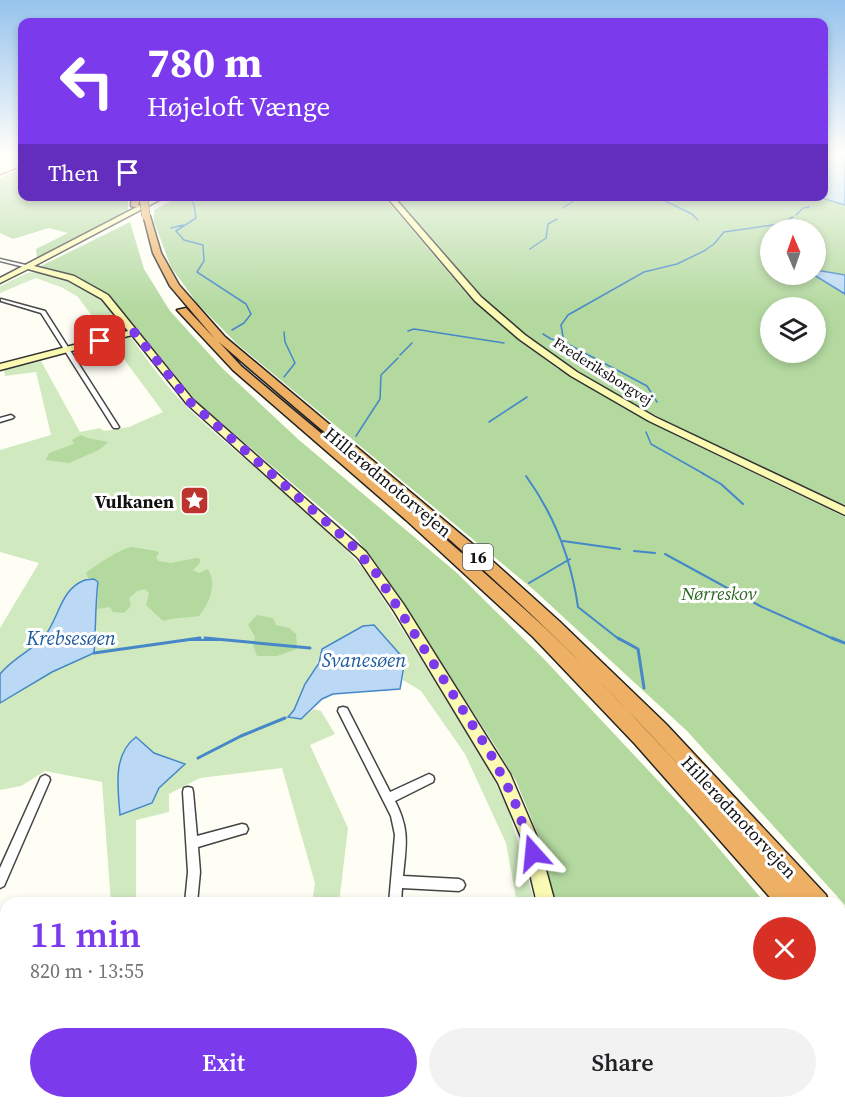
<!DOCTYPE html>
<meta charset="utf-8">
<style>
body{margin:0;font-family:"Source Serif 4",serif;background:#f2f2f2;color:#202124;height:100vh;display:flex;flex-direction:column;font-size:22px;white-space:nowrap}
*{box-sizing:border-box;margin:0}
p{font-size:20px;color:#757577}
.icon{flex:none;width:33px;height:33px;fill:none;stroke:currentColor;stroke-width:2;stroke-linecap:round;stroke-linejoin:round}
.map{position:relative;flex:1;overflow:hidden}
.side{position:absolute;left:0px;top:897px;width:846px;height:212px;display:flex;flex-direction:column;background:#fff;border-radius:18px 18px 0 0;box-shadow:0 3px 9px #0003}
.side>*{flex:none}
.banner{position:absolute;left:18px;top:18px;width:810px;height:183px;border-radius:12px;box-shadow:0 3px 9px #0003;background:#7c3aed;color:#fff;overflow:hidden}
.needle{width:39px;rotate:358deg}
.controls{position:absolute;left:760px;top:219px;display:grid;gap:12px}
.controls a{display:grid;place-items:center;width:66px;height:66px;border-radius:50%;background:#fff;box-shadow:0 3px 9px #0003;font-size:30px}
.pin{position:absolute;display:grid;place-items:center;width:51px;height:51px;color:#fff;margin:-26px;border-radius:12px;box-shadow:0 3px 9px #0006}
.me{position:absolute;width:66px;margin:-33px;rotate:342deg;stroke-linejoin:round;filter:drop-shadow(0 0 4px #0008)}
.turn{display:flex;align-items:center;gap:21px;height:126px;padding:0 30px;font-size:27px}
.turn .icon{width:78px;height:78px;stroke-width:2.5}
.turn b{display:block;font-size:42px;line-height:51px}
.then{display:flex;align-items:center;height:57px;padding:0 30px;background:#0003;gap:12px;font-size:22px}
.round{display:grid;place-items:center;flex:none;width:63px;height:63px;border-radius:32px;background:#f2f2f2}
.headline{display:flex;align-items:center;justify-content:space-between;height:102px;padding:0 30px}
h1{font-size:36px;font-weight:600;line-height:45px;color:#7c3aed}
.action{display:flex;gap:12px;margin-top:auto;padding:12px 30px}
.action a{flex:1;height:69px;border-radius:36px;background:#7c3aed;color:#fff;font-size:24px;font-weight:600;line-height:69px;text-align:center}
.action a+a{background:#f2f2f2;color:#202124}
.map>svg:first-child{display:block}
</style>
<div class="map">
<svg width="845" height="1108" viewBox="0 0 845 1108">
<rect width="100%" height="100%" fill="#fefef5"/>
<path fill="#d0e9bf" d="M36,272C63,278 87,287 108,305C133,339 157,377 187,407C245,464 314,509 366,572L483,757L509,811L535,903H517L506,843L465,754L421,691L403,680L405,660L322,649C319,664 312,672 305,685C299,696 297,708 289,717L301,719L314,709L321,711L335,734L310,745L348,828L339,903H312L315,883L282,768L200,778L169,794V812L136,820V903H111L102,782L45,771L21,786L0,790V628L39,563L0,552V450L51,435L36,372L5,376L4,370L41,361L80,432L100,428L104,431L129,427L163,412L78,297L63,288L36,278L0,293V286L27,273Z
M6,1070V1102L75,1103L73,1108H0V1071Z"/>
<path fill="#b3d99f" fill-rule="evenodd" d="M22,169V196L128,197V211L37,258L36,249L68,233L49,228L13,239L0,233V178Z
M818,196L845,205V505C731,452 609,403 511,322C467,286 431,239 393,197ZM771,230H816V274H771ZM771,308H816V352H771Z
M179,197H384L466,293L521,342L558,369L677,436L845,517V905L687,731L534,590L237,344L197,303L171,267L154,222V210Z
M130,222L144,269L170,311L222,368L299,440L457,573L543,658L694,819L765,903H555L539,837L516,781L494,744L378,566L355,537L197,402L113,299L89,283L41,266Z
M81,435L88,438L108,442L99,450L69,463L46,460L49,453L74,444L72,440Z
M131,547L157,551L159,553L156,557L158,561L171,563L196,558L200,559V563L193,570L199,573L208,569C217,585 210,602 199,616C187,618 175,617 163,621L146,605L149,593L145,589L137,591L129,598L131,606L124,613L113,612L110,607L97,609L99,581L88,578L86,573C94,566 120,549 131,547Z
M257,615L273,618L276,625L289,628L296,634L297,649L277,656H257L253,645L255,637L248,625Z
M840,992L845,998V1108H577L576,1103L840,1102Z"/>
<path fill="#bbd9f4" stroke="#4587c8" stroke-width="1.5" d="M824,154H845V205L818,197L824,196Z
M816,270L845,275V294L814,275L816,274Z
M85,580L94,579L98,582C95,606 96,629 94,653L52,672L0,703V674C14,657 31,651 44,637C59,619 60,589 85,580Z
M374,625L405,660L400,689L333,694L322,699L301,719L288,717L294,710L305,684L319,663L322,649L363,626Z
M136,737L154,753L185,764L159,788L152,803L120,815C118,788 112,755 136,737Z"/>
<g fill="none" stroke-linecap="round" stroke-linejoin="round">
<path stroke="#4587c8" stroke-width="1.5" d="M19,154L21,156
M189,196L194,205L196,218L176,231L184,240L203,245L204,261L197,272L246,304L251,314L244,323L232,330
M655,196L692,214L698,220
M563,208L576,199L586,198
M796,215L803,208L809,207
M171,228L183,225
M530,249L546,238L548,224L557,219
M408,331L414,329L504,343
M284,332L285,342L295,363L284,377
M543,334L551,339L564,342L561,325L568,315L644,272L677,264L704,251L714,244L724,232L780,224L793,217
M564,342L647,386L657,402
M400,355L412,343
M489,422L527,397
M646,432L651,444L704,474
M356,436L380,399L381,375L398,358"/>
<path stroke="#4587c8" stroke-width="2" d="M702,473L721,484L743,504
M526,476C555,516 571,558 578,607L620,640
M563,541L620,549
M634,551L655,553
M665,554L762,607L836,640
M529,583L570,559
M189,640H221"/>
<path stroke="#4587c8" stroke-width="3" d="M205,638L310,648
M618,638L638,649L644,688
M832,638L845,643
M94,653L200,638
M198,758L241,736L285,718"/>
<path stroke="#4587c8" stroke-width="4" d="M654,1104V1108"/>
<defs>
<path id="street" d="M0,259L30,266V267L28,268L0,261Z
M1,299L45,311L119,427L118,428H114L113,427L41,313L1,301Z
M11,415L14,417L13,418L0,422V418Z
M343,707L347,708L390,792L429,774L433,776L434,779L433,782L395,801C410,830 406,845 403,876L459,879L463,881L465,885L463,889L459,891L402,888L401,903H389L395,835L391,816L338,711L339,708Z
M45,775L49,777L50,780L4,886L0,888V868L41,777Z
M188,787L192,788L193,792L197,836L242,824L246,825L248,829L246,833L242,834L198,847L200,872L197,903H185L188,872L183,792L184,788Z
M0,956L6,957V969L0,968Z
M133,1102H147L145,1108H131Z
M372,1102H386V1108H372Z"/>
<path id="secondary" d="M158,196H167L34,266L74,276L108,295L193,400L366,552L404,605L510,774L537,837L555,903H537L521,837L498,783L394,611L358,558L187,404L132,335L0,370V364L128,331L102,299L68,280L28,269L0,283V278Z
M386,196H393L481,297L525,335L577,372L655,417L845,507V515L649,421L571,376L519,339L475,301Z
M0,1041H6V1061H0Z
M554,1102H575L576,1108H554Z"/>
<path id="highway" d="M132,196H140L138,208L131,206Z
M143,214L150,216L161,253L179,285L225,337L488,557L559,621L666,724L826,895L829,903H803L799,899L801,903H775L635,744L533,637L406,520L233,370L177,310L186,308L215,339L170,286L153,253ZM219,342C305,417 394,489 478,565C554,634 626,706 694,782C646,729 597,677 545,628C447,537 343,452 241,366Z
M840,917L845,919V944L840,942Z
M840,949L845,951V979L840,977Z"/>
</defs>
<use href="#street" stroke="#444" stroke-width="3"/>
<use href="#secondary" stroke="#333" stroke-width="3"/>
<use href="#highway" stroke="#222" stroke-width="3"/>
<use href="#street" fill="#fff" fill-rule="evenodd"/>
<use href="#secondary" fill="#fbfab3" fill-rule="evenodd"/>
<use href="#highway" fill="#eeb064" fill-rule="evenodd"/>
<path stroke="#bc342d" stroke-width="1.5" d="M0,175L22,166"/>
<defs>
<path id="highway-bridge" d="M144,201L146,216"/>
</defs>
<use href="#highway-bridge" stroke="#222" stroke-width="9" stroke-linecap="butt"/>
<use href="#highway-bridge" stroke="#eeb064" stroke-width="8"/>
</g>
<linearGradient id="sky" x2="0" y2="1"><stop stop-color="#96c3ed"/><stop offset="0.5" stop-color="#fffffa"/><stop offset="1" stop-color="#fffffa" stop-opacity="0"/></linearGradient>
<rect width="845" height="309" fill="url(#sky)"/>
<g fill="none" stroke-linecap="round" stroke-linejoin="round">
<path stroke="#7c3aed" stroke-width="10" stroke-dasharray="0 18" d="M100,341L134,332L190,402L349,542L374,570L489,751L513,797L533,853"/>
</g>
<defs>
<symbol id="sight-square" viewBox="-11 -11 22 22"><rect x="-9" y="-9" width="18" height="18" rx="4" fill="#bc342d" stroke="#fff"/><path d="M0-6L1.8-2.2L6-1.7L2.9 1.2L3.7 5.4L0 3.3L-3.7 5.4L-2.9 1.2L-6-1.7L-1.8-2.2Z" fill="#fff"/></symbol>
</defs>
<g fill-rule="evenodd">
<use href="#sight-square" x="178" y="484" width="33" height="33"/>
</g>
<g text-anchor="middle" dominant-baseline="central" stroke-width="6" stroke-linejoin="round" paint-order="stroke">
<g font-size="15" fill="#111" stroke="#fff">
<text transform="translate(603 371) rotate(32)">Frederiksborgvej</text>
</g>
<rect fill="#fff" stroke="#585858" stroke-width="1.5" x="463" y="544" width="30" height="26" rx="4.5"/>
<g font-size="16" font-weight="bold" fill="#111">
<text x="478" y="557">16</text>
</g>
<g font-size="18" fill="#111" stroke="#fff">
<text transform="translate(388 482) rotate(40)">Hillerødmotorvejen</text>
<text transform="translate(739 817) rotate(47)">Hillerødmotorvejen</text>
</g>
<g font-size="18" font-weight="bold" fill="#111" stroke="#fff" text-anchor="end">
<text x="174" y="501">Vulkanen</text>
</g>
<g font-size="18" font-style="italic" fill="#2a6722" stroke="#fff">
<text x="719" y="593">Nørreskov</text>
</g>
<g font-size="20" font-style="italic" fill="#1e5a9f" stroke="#fff">
<text x="71" y="638">Krebsesøen</text>
<text x="364" y="660">Svanesøen</text>
</g>
</g>
</svg>
<div class="controls">
<a><svg class="needle" viewBox="-14 -14 28 28"><path d="M0-13l5 13h-10z" fill="#e53935"/><path d="M0 13l5-13h-10z" fill="#757577"/></svg></a>
<a><svg class="icon" aria-label="layers" viewBox="0 0 24 24"><path d="M12 4l9 5-9 5-9-5zM3 14l9 5 9-5"/></svg></a>
</div>
<div class="pin" style="left:100px;top:341px;background:#d93025"><svg class="icon" aria-label="arrive" viewBox="0 0 24 24"><path d="M6 21V4h12l-3 4 3 4H6"/></svg></div>
<svg class="me" style="left:533px;top:853px" viewBox="-20 -20 40 40"><path d="M0-17L14 15 0 8-14 15z" fill="#7c3aed" stroke="#fff" stroke-width="4"/></svg>
<div class="banner">
<div class="turn"><svg class="icon" aria-label="left" viewBox="0 0 24 24"><path d="M17 20v-9H6M10 6l-5 5 5 5"/></svg><div><b>780 m</b>Højeloft Vænge</div></div>
<div class="then">Then<svg class="icon" aria-label="arrive" viewBox="0 0 24 24"><path d="M6 21V4h12l-3 4 3 4H6"/></svg></div>
</div>
<section class="side">
<div class="headline"><div><h1>11 min</h1><p>820 m · 13:55</p></div><a class="round" style="background:#d93025;color:#fff"><svg class="icon" aria-label="close" viewBox="0 0 24 24"><path d="M6 6l12 12M18 6L6 18"/></svg></a></div>
<div class="action"><a>Exit</a><a>Share</a></div>
</section>
</div>
